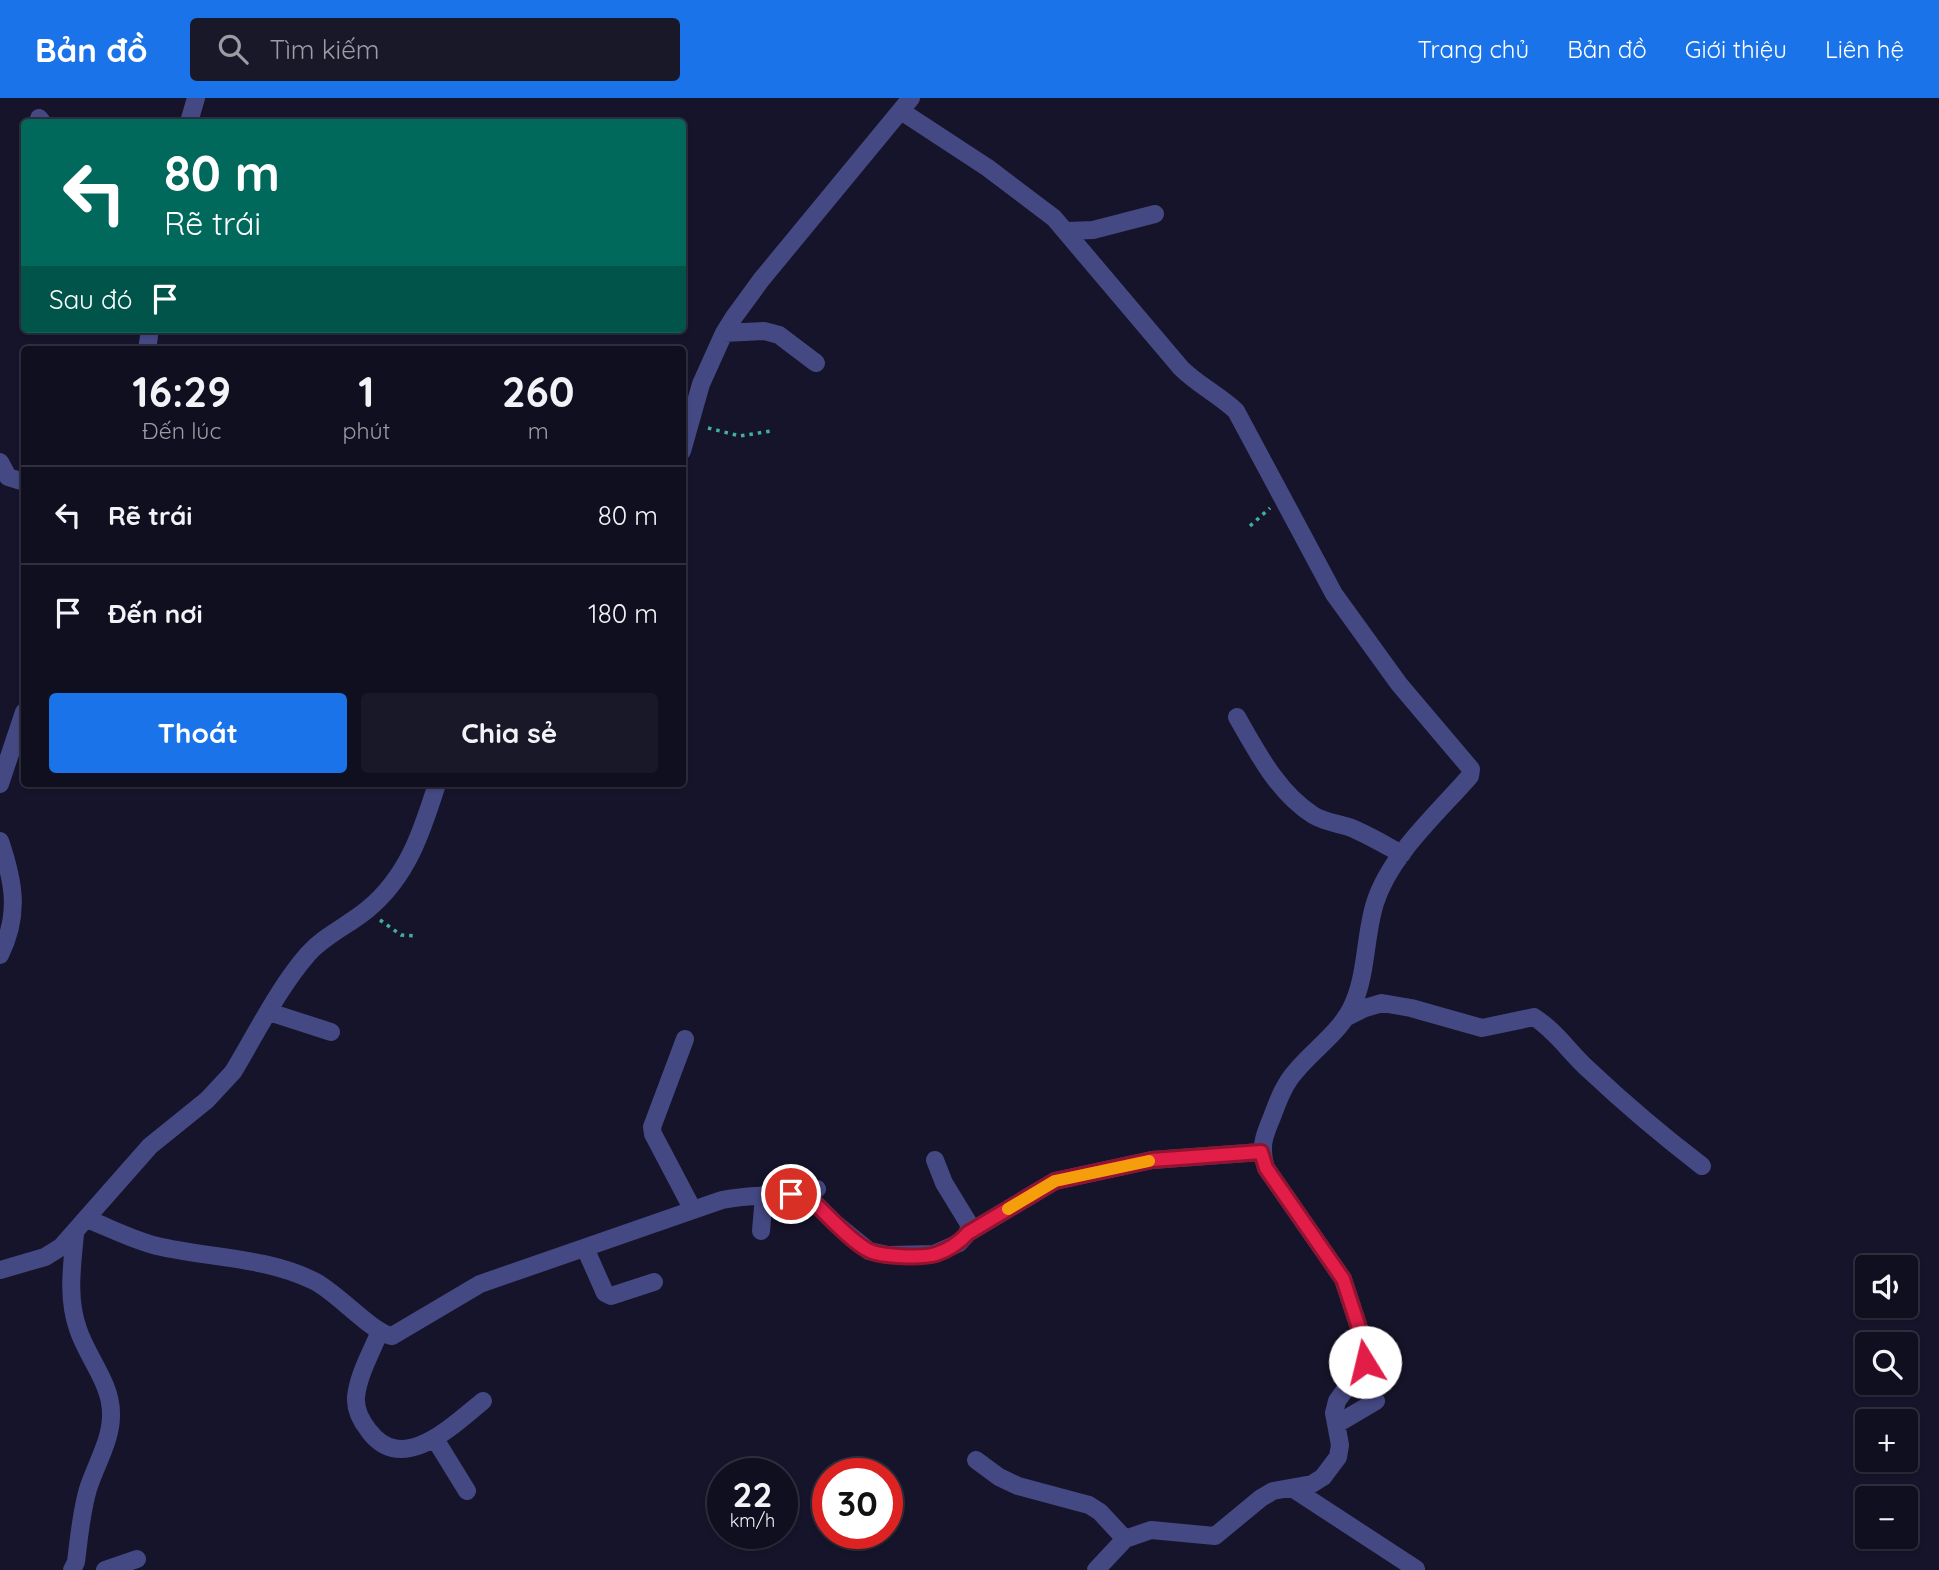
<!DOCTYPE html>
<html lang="vi">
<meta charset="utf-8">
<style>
body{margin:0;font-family:Quicksand,sans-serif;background:#191829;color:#f1f3f6;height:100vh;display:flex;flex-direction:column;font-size:26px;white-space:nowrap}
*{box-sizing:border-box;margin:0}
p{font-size:23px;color:#9c9ca5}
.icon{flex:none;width:38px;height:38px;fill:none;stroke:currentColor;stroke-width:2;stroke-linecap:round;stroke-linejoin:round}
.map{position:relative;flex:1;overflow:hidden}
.panel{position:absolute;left:21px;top:248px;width:665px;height:441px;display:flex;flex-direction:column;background:#100f20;border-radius:7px;box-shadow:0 2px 5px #0004,0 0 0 2px #302f3e}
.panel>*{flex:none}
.hud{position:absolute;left:21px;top:21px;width:665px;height:214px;border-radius:7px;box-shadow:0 2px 5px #0004,0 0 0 2px #302f3e;background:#00695c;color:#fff;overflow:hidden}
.controls{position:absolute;left:1855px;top:1157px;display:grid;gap:14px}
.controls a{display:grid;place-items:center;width:63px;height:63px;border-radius:7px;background:#100f20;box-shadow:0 2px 5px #0004,0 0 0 2px #302f3e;font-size:35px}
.speed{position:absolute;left:707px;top:1360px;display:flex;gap:14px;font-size:35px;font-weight:700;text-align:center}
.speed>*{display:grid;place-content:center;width:91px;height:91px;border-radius:50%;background:#100f20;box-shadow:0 2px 5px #0004,0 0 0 2px #302f3e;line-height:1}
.speed small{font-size:18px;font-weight:400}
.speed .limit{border:10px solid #d22;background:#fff;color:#111}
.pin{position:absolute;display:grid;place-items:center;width:60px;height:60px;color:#fff;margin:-30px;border:4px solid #fff;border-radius:50%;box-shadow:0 2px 7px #0007}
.me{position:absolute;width:77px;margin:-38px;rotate:351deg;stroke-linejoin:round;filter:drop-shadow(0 0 5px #0008)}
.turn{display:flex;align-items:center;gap:24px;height:147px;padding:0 28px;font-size:32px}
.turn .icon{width:91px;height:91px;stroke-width:2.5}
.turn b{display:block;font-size:49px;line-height:60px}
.then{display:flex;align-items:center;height:66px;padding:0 28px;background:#0003;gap:14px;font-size:26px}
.eta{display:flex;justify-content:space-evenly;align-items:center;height:119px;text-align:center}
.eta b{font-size:42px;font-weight:700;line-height:49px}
.button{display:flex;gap:14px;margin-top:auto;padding:14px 28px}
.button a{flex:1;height:80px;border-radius:7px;background:#1a73e8;color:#fff;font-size:28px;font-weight:700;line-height:80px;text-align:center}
.button a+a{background:#191829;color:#f1f3f6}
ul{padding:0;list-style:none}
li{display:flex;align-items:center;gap:21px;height:98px;padding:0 28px;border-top:2px solid #302f3e}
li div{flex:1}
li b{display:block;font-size:26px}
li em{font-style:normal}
header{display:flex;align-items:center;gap:42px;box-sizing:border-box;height:98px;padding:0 35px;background:#1a73e8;color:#fff}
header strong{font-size:33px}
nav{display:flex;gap:38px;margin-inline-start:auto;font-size:24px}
.search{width:490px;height:63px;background:#191829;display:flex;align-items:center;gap:18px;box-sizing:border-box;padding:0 24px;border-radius:7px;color:#9c9ca5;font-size:26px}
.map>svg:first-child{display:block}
</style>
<header>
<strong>Bản đồ</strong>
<div class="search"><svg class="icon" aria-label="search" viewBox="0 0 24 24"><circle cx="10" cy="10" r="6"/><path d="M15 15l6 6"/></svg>Tìm kiếm</div>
<nav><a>Trang chủ</a><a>Bản đồ</a><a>Giới thiệu</a><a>Liên hệ</a></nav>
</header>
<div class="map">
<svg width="1939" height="1472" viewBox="0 0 1939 1472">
<rect width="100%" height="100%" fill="#16142a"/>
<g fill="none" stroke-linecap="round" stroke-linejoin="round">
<path stroke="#3fb19e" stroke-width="3.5" stroke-dasharray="3.5 5" stroke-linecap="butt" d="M708,330L740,338L771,333
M1250,428L1270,410
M380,822L401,837L417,838"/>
<path stroke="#454983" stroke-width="18" d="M901,13L988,70L1054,120L1181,270C1198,287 1219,297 1236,313L1334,496L1399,586L1471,671L1470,678C1438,715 1390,757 1375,805C1365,837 1367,873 1354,904C1344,931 1314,951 1296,973C1284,986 1278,1003 1272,1019C1263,1040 1260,1049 1266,1070L1343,1181L1366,1251L1365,1264L1337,1303L1334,1315L1340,1347L1338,1359L1323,1379L1312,1386L1273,1393L1261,1400L1215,1438L1151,1432L1125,1441L1096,1472
M39,20L42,24
M189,24L196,0
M1067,133L1093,132L1155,116
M724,235L764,233L779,237L816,265
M147,252L150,231
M682,353L701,286L724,235L734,219L761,182L911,0
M0,364L8,379L24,384
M1237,619C1257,654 1278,695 1313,717C1324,724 1337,725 1349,729C1367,736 1385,747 1402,756
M0,686L24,614
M0,743C14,784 20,817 0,857
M269,914L331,934
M1345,920L1365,910L1382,905L1411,910L1482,930L1534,919C1556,933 1570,955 1589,972C1625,1006 1663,1038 1702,1068
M685,941L652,1029L653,1036L693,1112
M805,1095L836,1126L869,1153L888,1157L934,1156L959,1145L968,1135L969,1126L944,1085L935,1062
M87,1121C110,1130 133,1142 157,1148C208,1160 266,1159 314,1183C337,1194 372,1235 392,1238L480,1186L722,1102C754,1095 786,1100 817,1091
M761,1133L764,1097
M968,1135L1055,1083L1152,1062L1261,1054
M585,1150L605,1195L611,1198L654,1184
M0,1172L45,1159L61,1149L150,1048L207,1002L233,974C256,936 279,889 308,856C325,837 349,827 368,811C408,778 422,733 437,686
M380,1233C372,1253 358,1277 356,1299C355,1312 361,1323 369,1333C403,1378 453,1327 483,1303
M1337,1326L1376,1303
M435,1341L467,1393
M976,1362L999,1379L1018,1388L1089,1407L1100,1414L1125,1441
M1292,1390L1416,1471
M72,1472L76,1464C79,1440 81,1415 88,1391C96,1366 112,1341 111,1315C111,1285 87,1259 78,1231C67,1200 72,1168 75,1136
M105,1472L137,1461"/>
</g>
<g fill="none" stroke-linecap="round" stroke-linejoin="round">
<defs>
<path id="route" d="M791,1096L805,1095C819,1109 853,1146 870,1153C883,1159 923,1160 936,1156C948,1152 959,1145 968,1135L1055,1083L1152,1062L1261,1054L1266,1070L1343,1181L1366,1251L1365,1264"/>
</defs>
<use href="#route" stroke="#92132f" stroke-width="18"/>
<use href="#route" stroke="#e11d48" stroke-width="12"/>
<path stroke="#f59e0b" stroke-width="12" d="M1008,1111L1055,1083L1149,1063"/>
</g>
</svg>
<div class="controls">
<a><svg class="icon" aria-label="sound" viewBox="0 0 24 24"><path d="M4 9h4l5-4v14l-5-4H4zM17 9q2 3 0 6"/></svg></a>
<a><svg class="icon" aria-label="search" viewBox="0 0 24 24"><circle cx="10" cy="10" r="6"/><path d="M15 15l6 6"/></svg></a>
<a>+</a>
<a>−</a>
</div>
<div class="speed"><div>22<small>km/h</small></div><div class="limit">30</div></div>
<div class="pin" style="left:791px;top:1096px;background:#d93025"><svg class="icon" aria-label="arrive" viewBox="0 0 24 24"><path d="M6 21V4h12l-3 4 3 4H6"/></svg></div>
<svg class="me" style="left:1365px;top:1264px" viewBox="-20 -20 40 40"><circle r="19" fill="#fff"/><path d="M0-13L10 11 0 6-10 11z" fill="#e11d48"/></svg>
<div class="hud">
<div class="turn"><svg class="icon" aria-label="left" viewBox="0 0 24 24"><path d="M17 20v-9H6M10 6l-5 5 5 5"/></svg><div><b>80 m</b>Rẽ trái</div></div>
<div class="then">Sau đó<svg class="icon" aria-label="arrive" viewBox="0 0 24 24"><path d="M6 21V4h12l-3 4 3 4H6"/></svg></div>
</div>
<section class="panel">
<div class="eta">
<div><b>16:29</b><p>Đến lúc</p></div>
<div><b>1</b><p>phút</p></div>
<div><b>260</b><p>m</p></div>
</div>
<ul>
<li><svg class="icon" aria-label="left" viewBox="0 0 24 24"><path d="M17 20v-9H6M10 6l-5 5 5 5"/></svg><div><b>Rẽ trái</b></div><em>80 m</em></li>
<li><svg class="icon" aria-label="arrive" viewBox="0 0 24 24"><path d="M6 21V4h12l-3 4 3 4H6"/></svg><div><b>Đến nơi</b></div><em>180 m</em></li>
</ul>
<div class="button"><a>Thoát</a><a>Chia sẻ</a></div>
</section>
</div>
